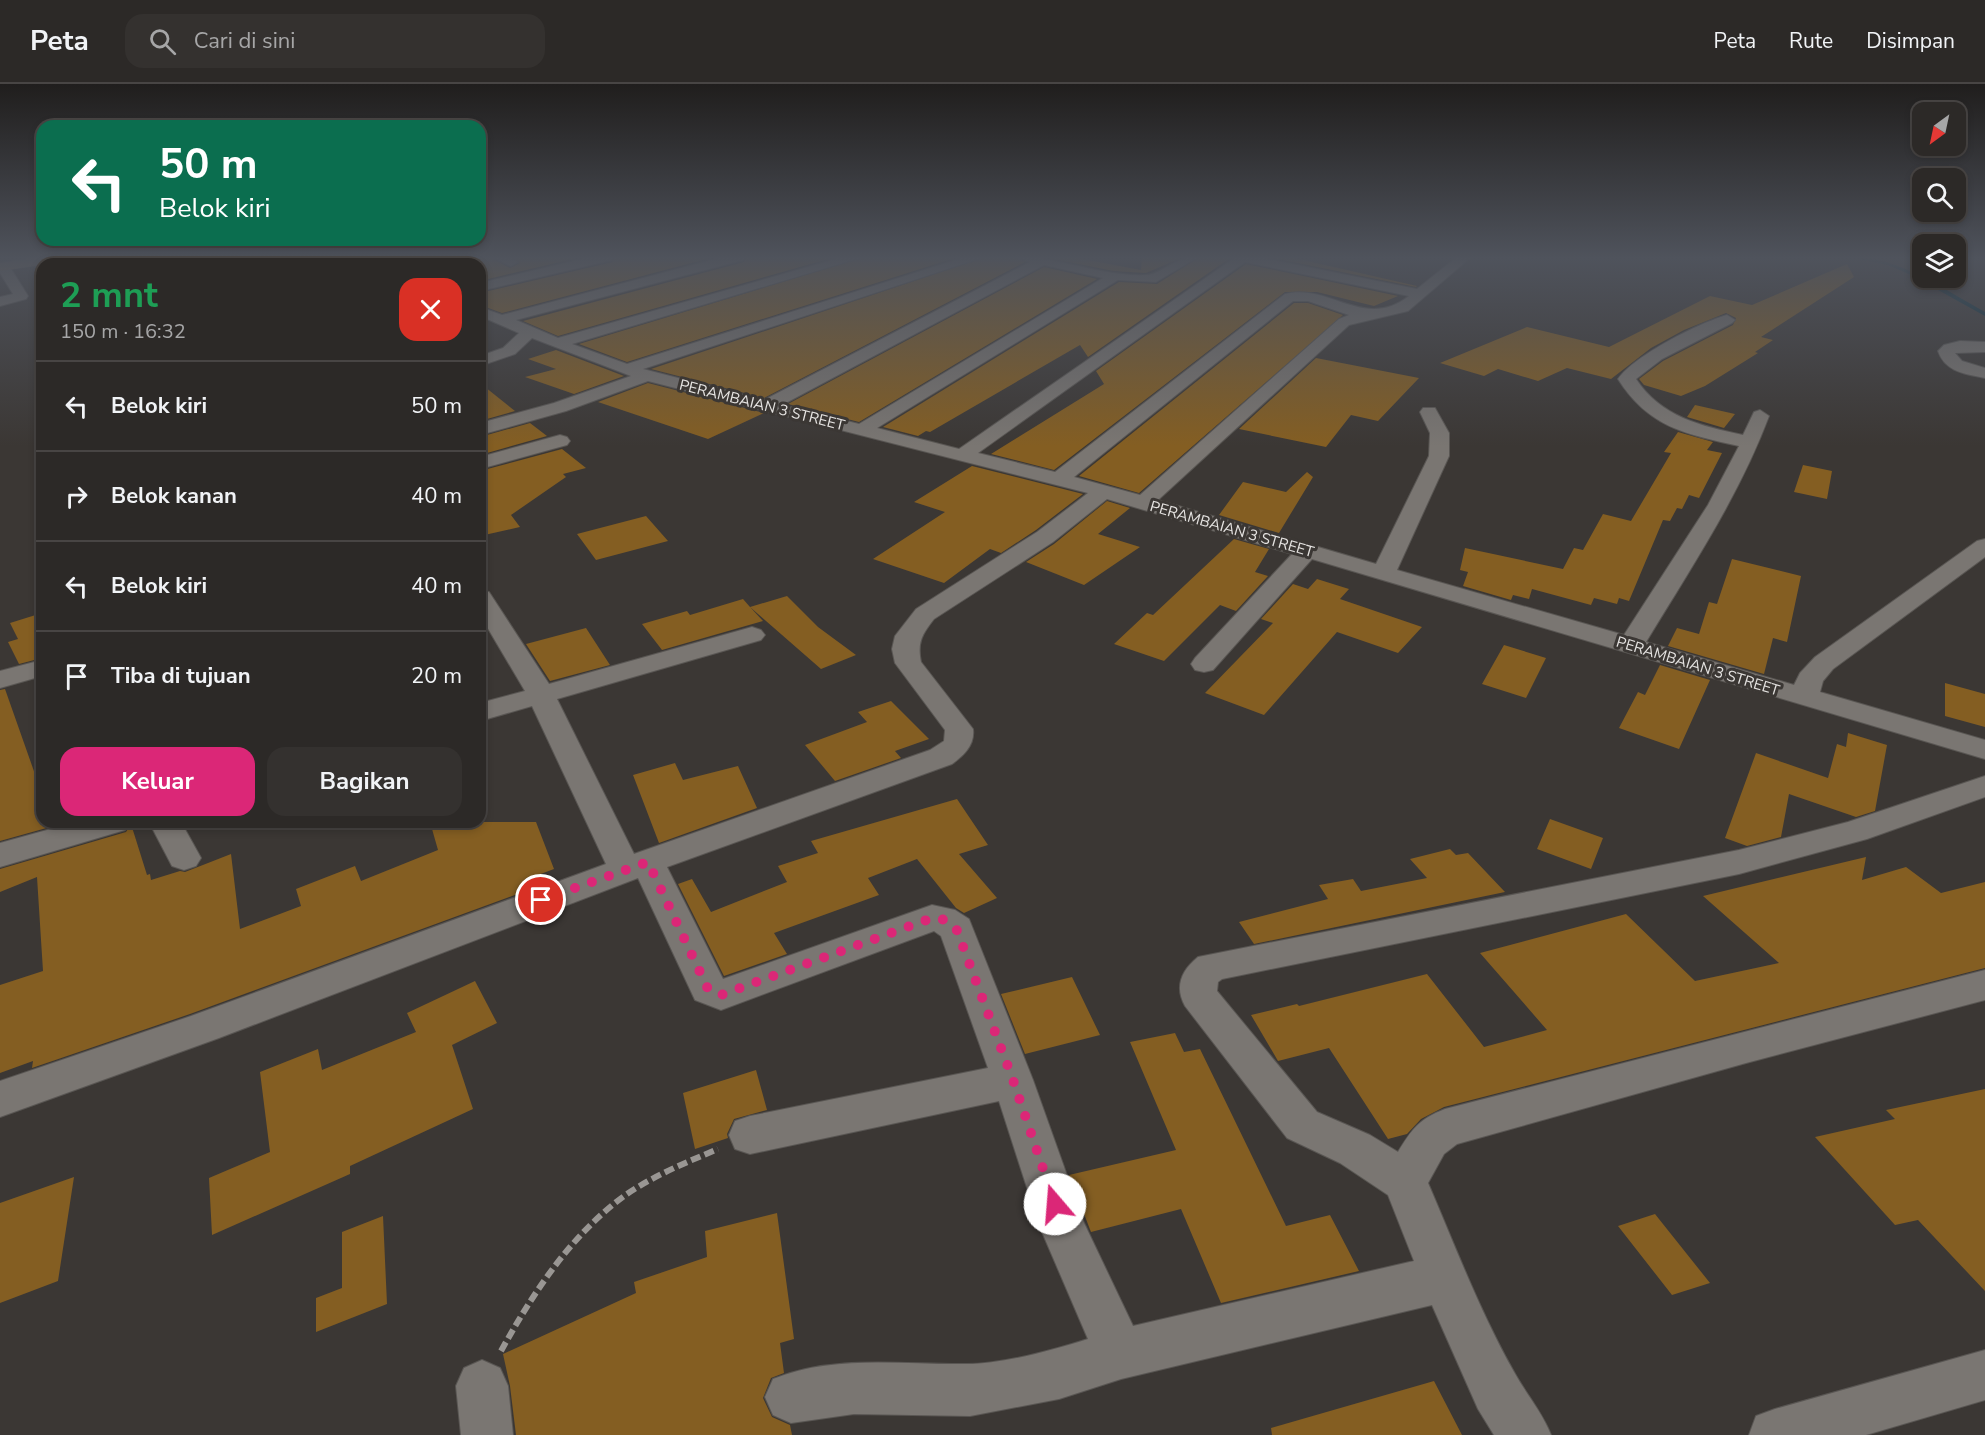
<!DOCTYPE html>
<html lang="id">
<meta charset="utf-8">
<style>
body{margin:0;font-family:"Nunito Sans",sans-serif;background:#34312f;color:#f1f3f6;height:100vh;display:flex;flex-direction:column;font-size:22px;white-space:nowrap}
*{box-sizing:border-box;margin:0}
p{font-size:20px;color:#a6a6a7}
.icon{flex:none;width:33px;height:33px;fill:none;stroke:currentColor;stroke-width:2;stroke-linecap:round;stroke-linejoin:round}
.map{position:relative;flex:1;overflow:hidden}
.drawer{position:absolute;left:36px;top:174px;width:450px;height:570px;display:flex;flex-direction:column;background:#2c2927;border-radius:18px;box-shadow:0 3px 9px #0003,0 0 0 2px #484544}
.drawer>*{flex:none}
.top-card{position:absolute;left:36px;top:36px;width:450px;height:126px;border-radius:18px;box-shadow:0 3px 9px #0003,0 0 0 2px #484544;background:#0b6e4f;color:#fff;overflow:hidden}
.needle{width:39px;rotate:213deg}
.tools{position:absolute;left:1912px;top:18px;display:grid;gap:12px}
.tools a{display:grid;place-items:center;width:54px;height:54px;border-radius:12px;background:#2c2927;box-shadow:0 3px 9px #0003,0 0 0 2px #484544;font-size:30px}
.pin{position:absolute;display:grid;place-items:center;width:51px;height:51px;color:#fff;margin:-26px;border:3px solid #fff;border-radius:50%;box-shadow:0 2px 6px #0007}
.me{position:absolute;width:66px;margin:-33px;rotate:342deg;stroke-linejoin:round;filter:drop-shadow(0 0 4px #0008)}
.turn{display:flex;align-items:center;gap:21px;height:126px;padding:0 24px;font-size:27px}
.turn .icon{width:78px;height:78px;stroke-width:2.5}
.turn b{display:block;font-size:42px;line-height:51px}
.round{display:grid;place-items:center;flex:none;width:63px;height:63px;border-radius:18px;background:#34312f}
.headline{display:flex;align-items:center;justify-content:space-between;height:102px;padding:0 24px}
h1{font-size:36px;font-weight:700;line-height:45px;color:#1e9e55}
.action{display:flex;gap:12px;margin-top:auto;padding:12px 24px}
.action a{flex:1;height:69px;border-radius:18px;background:#db2777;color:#fff;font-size:24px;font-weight:700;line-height:69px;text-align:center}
.action a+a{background:#34312f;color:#f1f3f6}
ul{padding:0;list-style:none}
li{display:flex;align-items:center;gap:18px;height:90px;padding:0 24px;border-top:2px solid #484544}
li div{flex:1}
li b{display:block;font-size:22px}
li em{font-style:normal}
header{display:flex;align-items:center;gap:36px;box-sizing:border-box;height:84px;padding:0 30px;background:#2c2927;border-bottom:2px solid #484544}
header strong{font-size:28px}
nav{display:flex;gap:33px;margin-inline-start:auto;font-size:21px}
.search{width:420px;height:54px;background:#34312f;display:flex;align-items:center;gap:15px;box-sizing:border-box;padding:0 21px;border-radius:18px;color:#a6a6a7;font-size:22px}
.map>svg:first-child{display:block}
</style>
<header>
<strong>Peta</strong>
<div class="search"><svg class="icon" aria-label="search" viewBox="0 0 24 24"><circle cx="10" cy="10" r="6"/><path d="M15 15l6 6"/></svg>Cari di sini</div>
<nav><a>Peta</a><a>Rute</a><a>Disimpan</a></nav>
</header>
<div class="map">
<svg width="1985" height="1351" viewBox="0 0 1985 1351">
<rect width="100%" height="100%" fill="#3b3734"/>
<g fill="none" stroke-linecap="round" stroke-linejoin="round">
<path fill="#012c3d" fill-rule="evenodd" d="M1850,173C1900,173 1943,205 1985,228V232L1911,191L1888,181Z"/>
</g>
<path fill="#845e22" d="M420,173H489L510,184L520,179L514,173H581L480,197V180H430L419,176Z
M615,173H714L502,229L480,221V209L613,178Z
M746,173H835L558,252L523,237L744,178Z
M865,173H958L627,278L579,260Z
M986,173H1015L1025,178L764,314L651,285Z
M1043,173H1072L1141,186L1142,173H1183L1146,189L1114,187Z
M1200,173L1230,174L1088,273L1080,261L930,348L926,347L918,352L883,343L1119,198L1157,200Z
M1268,173H1290L1417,202L1416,203Z
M1246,180L1398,212L1374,222L1317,208H1285L1054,386L991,370L1104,300L1096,287Z
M1847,180L1854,193L1761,253L1773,256L1755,268L1758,269L1705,302L1681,312L1644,301L1639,295L1663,277L1733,241L1736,234L1726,229L1684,246L1651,264L1611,295L1567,284L1538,297L1498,285L1484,292L1440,279L1527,243L1609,263L1710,212L1752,221Z
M1044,183L1097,195L859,338L788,320Z
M1294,219H1308L1343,231L1139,409L1079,392Z
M556,266L624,292L574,310L525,293L556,285L528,275Z
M1316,274L1419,294L1378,337L1351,331L1326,363L1239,345Z
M480,299L515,327L480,337Z
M648,299L764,329L708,355L598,318Z
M1695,321L1735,330L1724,344L1687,333Z
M530,339L547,352L480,371V353Z
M1678,348L1713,358L1707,366L1722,369L1699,414L1689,411L1682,425L1677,424L1670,437L1663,436L1629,517L1619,514L1617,520L1594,514L1591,521L1532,505L1529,515L1513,511L1511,516L1463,502L1468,488L1460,486L1465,464L1563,485L1574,464L1583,466L1603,430L1631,437L1671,369L1664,368Z
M562,365L586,384L563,390L566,393L511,431L520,443L480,452V387Z
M1803,381L1832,387L1827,415L1794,408Z
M972,382L1083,410L1036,446L1001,469L990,465L944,499L873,475L945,428L914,418Z
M1307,388L1313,393L1279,449L1219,431L1243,398L1286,408Z
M1107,417L1130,424L1098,450L1140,463L1084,501L1026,478L1054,460Z
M646,432L668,457L596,476L577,450Z
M1234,455L1269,465L1255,488L1268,492L1236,527L1220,521L1164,577L1114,560L1147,529L1153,531Z
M1732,475L1801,492L1787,558L1773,554L1764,590L1668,562L1677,544L1699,550L1709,518L1717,520Z
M1317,495L1349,505L1340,515L1422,543L1398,569L1337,548L1264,631L1205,609L1273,539L1261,535L1293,500L1308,505Z
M787,512L818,543L856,571L821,585L750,523L763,537L662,566L642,540L687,527L690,531L743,515L750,523Z
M42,529V574L19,580L8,558L18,555L10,539Z
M586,544L610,581L550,597L526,560Z
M1504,561L1546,574L1526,614L1482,600Z
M1660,581L1710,596L1679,665L1619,644L1638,608L1645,611Z
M1945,599L1985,610V643L1945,632Z
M5,605L42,710V738H68L0,757V606Z
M891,617L929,655L895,667L901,674L835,697L805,661L867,638L858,628Z
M1848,649L1887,661L1875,727L1856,733L1789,710L1781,753L1747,762L1725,754L1756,669L1828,694L1837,660L1846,663Z
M675,679L683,696L738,682L757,724L659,759L633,691Z
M957,715L988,761L959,770L997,814L964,829L956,824L917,775L868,794L879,811L774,849L787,870L724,892L678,800L692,795L711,828L787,798L778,782L818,769L811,757Z
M1550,735L1603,754L1591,785L1537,765Z
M430,738H536L554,785L530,794L534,804L190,930L32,984L33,977L0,989V901L43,887L37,793L0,808V785L126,748L131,740L147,791L150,790L151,796L180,787L185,788L231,770L240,845L301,822L296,805L355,782L361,797L438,766Z
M1450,765L1456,771L1468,769L1505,808L1254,860L1239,838L1328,815L1319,801L1353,795L1361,807L1427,794L1410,775Z
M1866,773L1862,796L1906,783L1941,809L1985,798V884L1444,1023L1421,1035L1407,1050L1388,1055L1329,964L1278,977L1251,931L1297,920L1299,922L1427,890L1484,963L1547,946L1480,869L1626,830L1695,897L1779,879L1703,812Z
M1072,893L1100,951L1025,970L1001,910Z
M475,897L497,939L452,961L473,1025L350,1082V1090L212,1151L209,1094L270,1068L260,988L318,965L322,986L416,948L407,929Z
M1175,949L1184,968L1200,965L1286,1142L1330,1131L1359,1187L1221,1219L1181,1125L1091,1148L1069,1091L1176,1066L1130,958Z
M756,986L767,1026L734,1035L727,1050L728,1054L695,1065L683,1009Z
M1985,1005V1207L1918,1136L1895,1141L1815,1053L1895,1035L1886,1026Z
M74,1093L58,1197L0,1219V1119Z
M777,1129L794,1255L780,1259L784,1289L771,1294L763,1314L772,1333L790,1341L792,1351H516L510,1302L503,1270L636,1209L634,1198L707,1173L705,1147Z
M1655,1130L1710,1199L1672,1211L1618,1142Z
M383,1132L387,1220L316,1248V1214L342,1204V1148Z
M1434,1297L1462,1351H1272L1271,1344Z"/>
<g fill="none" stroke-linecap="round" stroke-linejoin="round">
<defs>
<path id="street" d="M286,173H316L315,176L290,180L265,179L267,176Z
M373,173H397L391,177L367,180V174Z
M491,173H509L518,178L511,182Z
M591,173H613L612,176L480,207V199Z
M723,173H744L743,176L516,236L558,254L843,173H863L572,260L627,280L965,173H984L643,285L764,316L1030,178L1017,173C1060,173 1103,193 1146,191C1163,190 1173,173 1198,173L1156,198L1118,196L877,344L959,365L1233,175L1232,173H1257L1417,205L1457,173H1471L1408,227L1349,241L1158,416L1376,480L1429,372L1430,349L1420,328L1423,324H1435L1449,349V372L1397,486L1624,551L1708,421L1739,362C1686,350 1649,344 1618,295C1635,271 1699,239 1727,231L1735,236L1732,239L1662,275L1636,295C1661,333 1701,342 1743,351L1754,328L1760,326L1769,332C1739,412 1691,484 1646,558L1794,601L1800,589L1815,573L1977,457L1985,455V473L1833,585L1823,597L1820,608L1985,656V675L1312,475L1213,586L1204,588L1195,586L1191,580L1195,574L1292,470L1107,415L1053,458L934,535C922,550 917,559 921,578L973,645C975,661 964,671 952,680L667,783L723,895L932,821L955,826L969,835L1033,996L1084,1139L1133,1242L1414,1177L1388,1111L1340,1079L1287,1054L1185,922C1174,902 1182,886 1198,873L1739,766L1848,738L1985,692V713L1867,755L1739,790L1222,895L1218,898L1217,907L1317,1028L1370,1051L1398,1068C1412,1045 1419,1035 1445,1025L1985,886V916L1746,979L1457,1060L1444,1070L1428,1099C1455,1162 1480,1228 1514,1288C1526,1310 1542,1328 1551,1351H1494L1478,1325L1432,1221L1121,1295L1059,1315L970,1332L854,1330L791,1339L773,1331L765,1313L773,1295C834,1270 903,1281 967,1280C1002,1280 1054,1266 1088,1255L1039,1141L999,1017L750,1070L735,1065L729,1051L735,1037L750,1032L988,984L941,852L934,847L721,926L695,916L638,794L219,954L0,1033V997L191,932L606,780L532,622L480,637V619L525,607L480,531V506L489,508L549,600L752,543L761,546L765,551L761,556L557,615L634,770L930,666L944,657L945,646L895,579L892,565L895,552L916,525L1037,448L1088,409L648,297L566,327L480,351V339L554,319L631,292L532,254L515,270L480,282V272L503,264L519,249L480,232V223L502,231ZM1245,178L1409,212C1365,247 1329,199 1285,210L1055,388L978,369ZM1044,181L1103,194L859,340L782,321ZM1293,217H1308L1349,231L1339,235L1140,411L1074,393Z
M3,179L8,180L28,212L26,215L0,222V213L13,210L0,189V180Z
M1960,257L1985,258V268L1955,269L1962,277L1985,284V294C1966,290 1945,288 1938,267L1944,261Z
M560,351L567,353L570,357L567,361L480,385V373Z
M42,576V592L0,604V587Z
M76,738H130L125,746L0,783V759Z
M149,738H181L201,774L196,782L184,786L172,782Z
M1985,1266V1316L1866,1351H1749L1756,1332L1775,1325Z
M482,1276L500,1284L508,1302L513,1351H461L456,1302L464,1284Z"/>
<path id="secondary" d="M39,173H74L67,177L0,187V179Z"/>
</defs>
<use href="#street" stroke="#595653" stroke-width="2"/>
<use href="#secondary" stroke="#595653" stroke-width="1"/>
<path stroke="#999693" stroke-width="6" stroke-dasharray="10 4.5" stroke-linecap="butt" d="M501,1267C533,1209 572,1149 627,1110C655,1091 687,1078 718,1065"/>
<use href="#street" fill="#7a7672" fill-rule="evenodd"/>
<use href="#secondary" fill="#89785e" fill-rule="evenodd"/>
</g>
<linearGradient id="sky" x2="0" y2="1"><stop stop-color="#201e1d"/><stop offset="0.48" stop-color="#4f535c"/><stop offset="1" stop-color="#4f535c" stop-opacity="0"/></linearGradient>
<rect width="1985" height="362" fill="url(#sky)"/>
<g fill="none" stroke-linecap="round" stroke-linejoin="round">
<path stroke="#db2777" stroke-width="10" stroke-dasharray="0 18" d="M541,816L648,778L708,905L721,911L932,834L942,835L956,844L1013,996L1055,1120"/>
</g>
<g text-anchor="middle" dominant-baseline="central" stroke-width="6" stroke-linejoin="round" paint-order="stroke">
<g font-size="15" fill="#e6e4e2" stroke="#3b3734">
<text transform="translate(762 321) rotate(14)">PERAMBAIAN 3 STREET</text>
<text transform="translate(1232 445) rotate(16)">PERAMBAIAN 3 STREET</text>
<text transform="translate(1698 582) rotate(17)">PERAMBAIAN 3 STREET</text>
</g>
</g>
</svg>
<div class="tools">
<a><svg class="needle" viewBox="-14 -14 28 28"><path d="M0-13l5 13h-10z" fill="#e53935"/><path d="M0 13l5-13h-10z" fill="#a6a6a7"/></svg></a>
<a><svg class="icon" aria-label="search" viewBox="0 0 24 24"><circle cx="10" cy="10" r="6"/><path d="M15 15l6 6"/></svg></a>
<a><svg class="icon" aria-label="layers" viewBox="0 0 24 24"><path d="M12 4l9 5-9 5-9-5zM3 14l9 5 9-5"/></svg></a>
</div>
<div class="pin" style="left:541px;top:816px;background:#d93025"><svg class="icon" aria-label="arrive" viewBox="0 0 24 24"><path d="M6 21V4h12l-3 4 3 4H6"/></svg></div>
<svg class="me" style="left:1055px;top:1120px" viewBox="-20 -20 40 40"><circle r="19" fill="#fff"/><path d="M0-13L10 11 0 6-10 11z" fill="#db2777"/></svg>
<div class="top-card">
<div class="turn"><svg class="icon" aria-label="left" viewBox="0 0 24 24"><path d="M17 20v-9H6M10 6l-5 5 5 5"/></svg><div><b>50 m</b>Belok kiri</div></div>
</div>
<section class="drawer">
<div class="headline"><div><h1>2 mnt</h1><p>150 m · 16:32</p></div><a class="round" style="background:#d93025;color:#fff"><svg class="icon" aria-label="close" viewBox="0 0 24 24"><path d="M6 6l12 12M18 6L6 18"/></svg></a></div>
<ul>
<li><svg class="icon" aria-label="left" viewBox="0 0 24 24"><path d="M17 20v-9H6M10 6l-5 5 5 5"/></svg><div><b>Belok kiri</b></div><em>50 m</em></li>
<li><svg class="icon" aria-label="right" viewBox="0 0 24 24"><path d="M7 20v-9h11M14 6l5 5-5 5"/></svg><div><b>Belok kanan</b></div><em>40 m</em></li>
<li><svg class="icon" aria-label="left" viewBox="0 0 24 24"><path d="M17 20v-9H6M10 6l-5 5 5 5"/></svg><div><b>Belok kiri</b></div><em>40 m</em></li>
<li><svg class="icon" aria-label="arrive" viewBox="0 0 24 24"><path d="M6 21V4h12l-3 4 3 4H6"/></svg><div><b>Tiba di tujuan</b></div><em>20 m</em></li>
</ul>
<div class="action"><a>Keluar</a><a>Bagikan</a></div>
</section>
</div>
